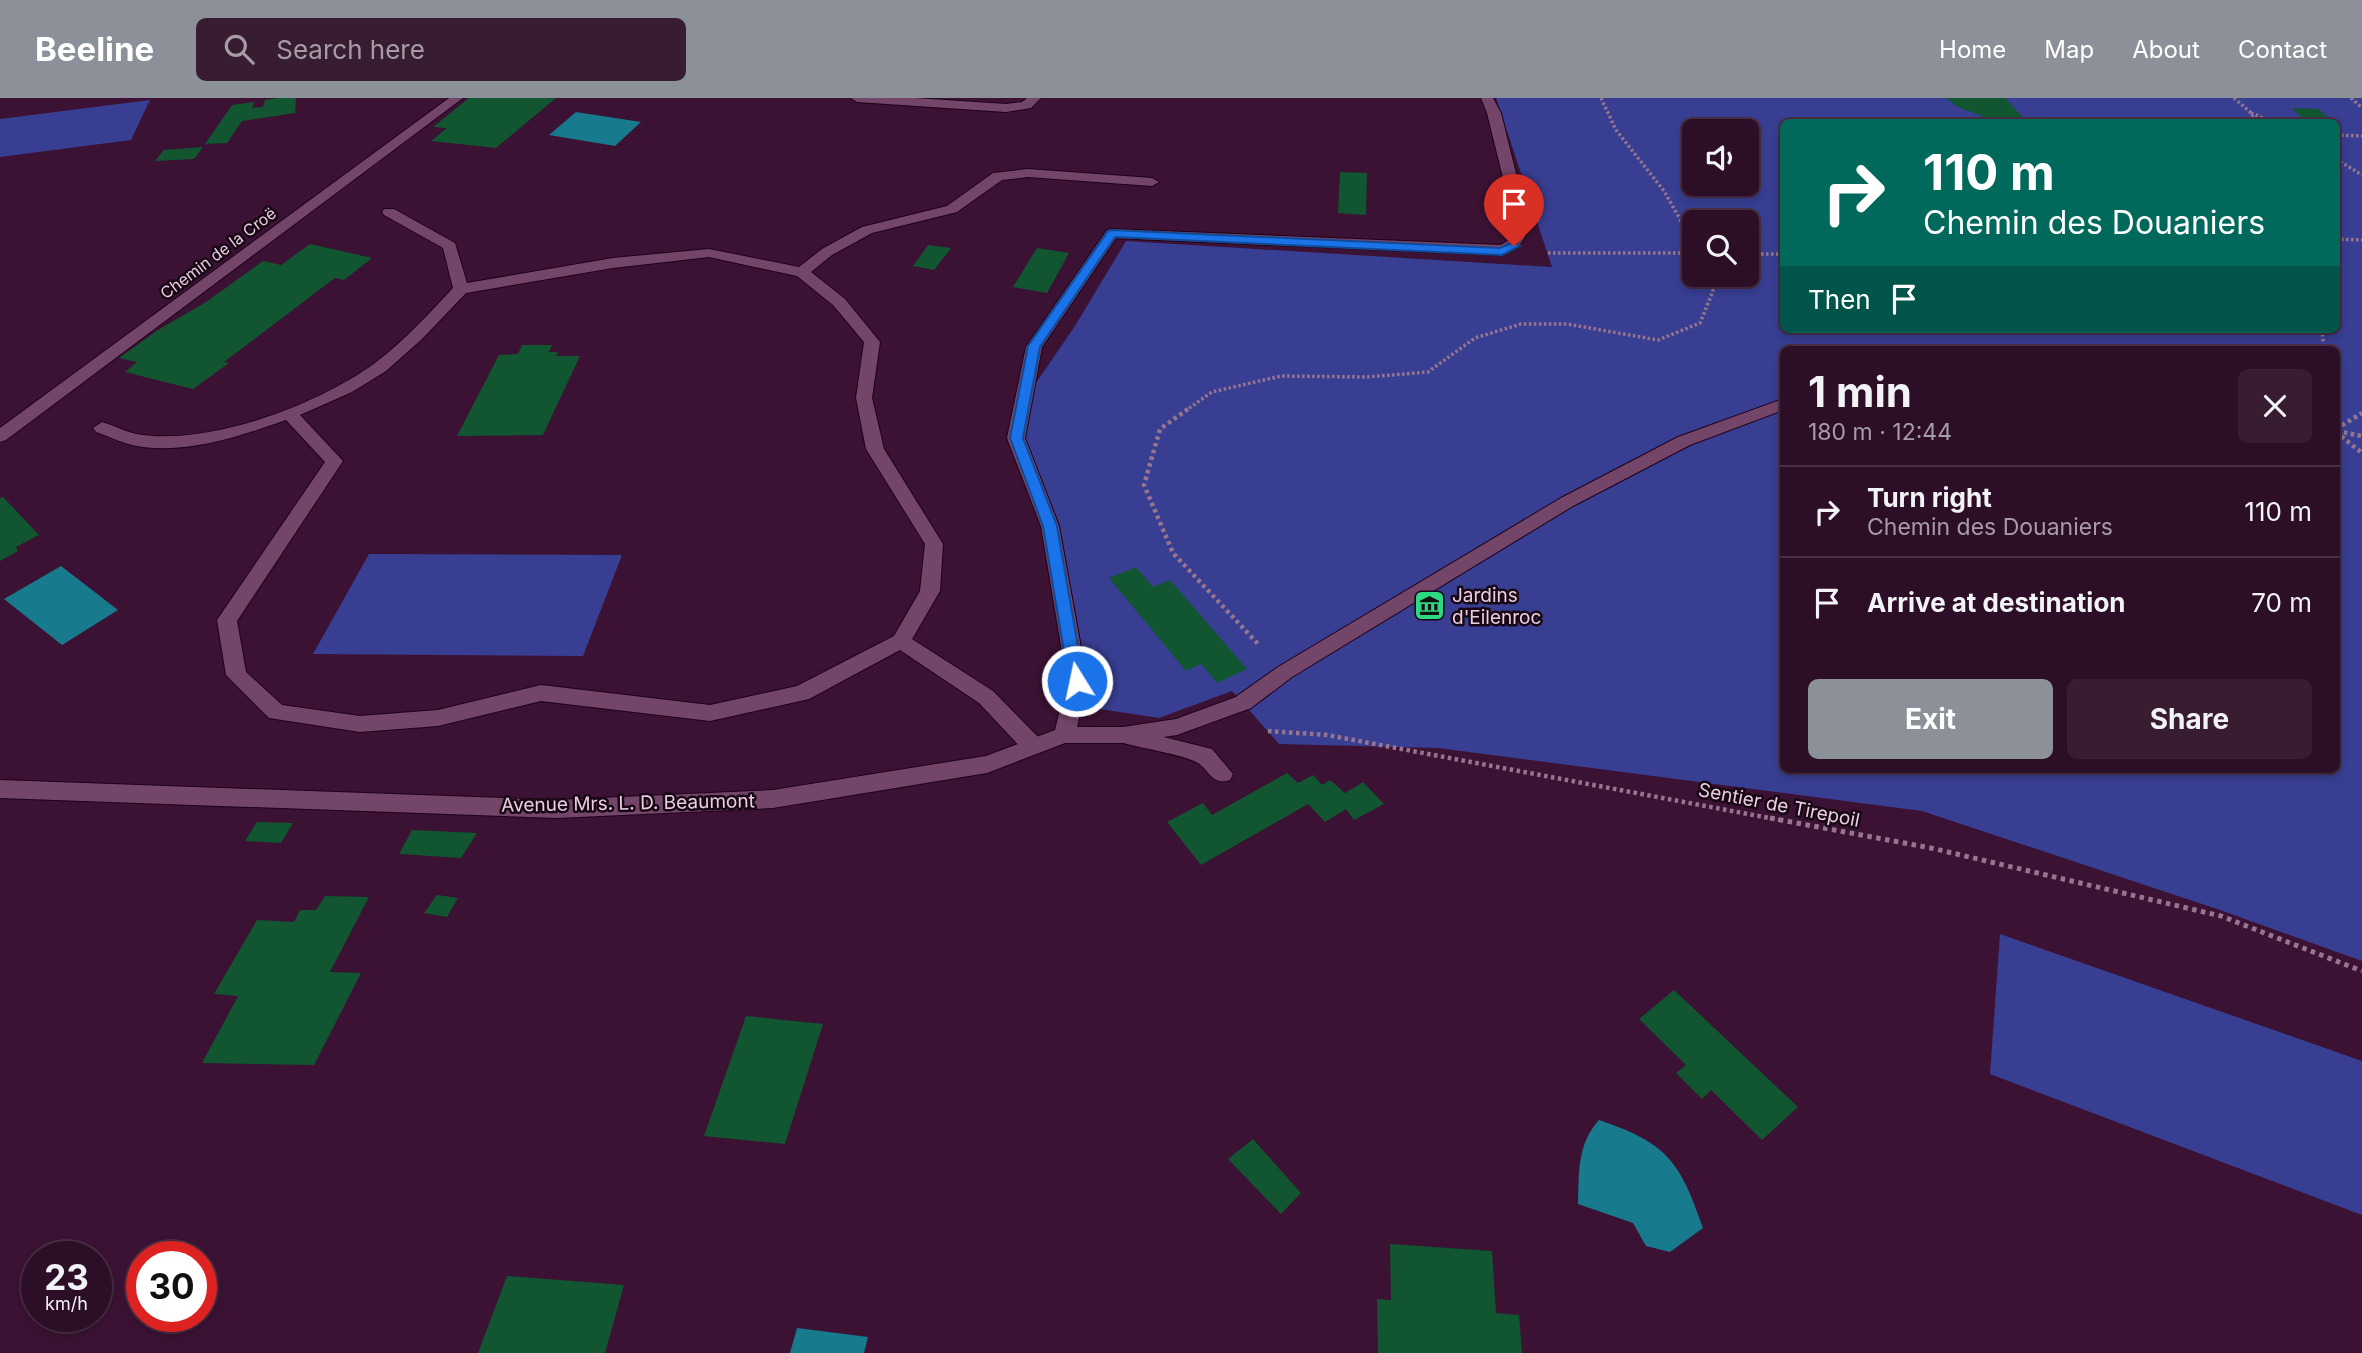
<!DOCTYPE html>
<meta charset="utf-8">
<style>
body{margin:0;font-family:Inter,sans-serif;background:#381c32;color:#f1f3f6;height:100vh;display:flex;flex-direction:column;font-size:26px;white-space:nowrap}
*{box-sizing:border-box;margin:0}
p{font-size:23px;color:#a69ca7}
.icon{flex:none;width:38px;height:38px;fill:none;stroke:currentColor;stroke-width:2;stroke-linecap:round;stroke-linejoin:round}
.map{position:relative;flex:1;overflow:hidden}
.drawer{position:absolute;left:1780px;top:248px;width:560px;height:427px;display:flex;flex-direction:column;background:#2c0e26;border-radius:10px;box-shadow:0 4px 10px #0003,0 0 0 2px #482e43}
.drawer>*{flex:none}
.guide{position:absolute;left:1780px;top:21px;width:560px;height:214px;border-radius:10px;box-shadow:0 4px 10px #0003,0 0 0 2px #482e43;background:#00695c;color:#fff;overflow:hidden}
.controls{position:absolute;left:1682px;top:21px;display:grid;gap:14px}
.controls a{display:grid;place-items:center;width:77px;height:77px;border-radius:10px;background:#2c0e26;box-shadow:0 4px 10px #0003,0 0 0 2px #482e43;font-size:35px}
.speed{position:absolute;left:21px;top:1143px;display:flex;gap:14px;font-size:35px;font-weight:700;text-align:center}
.speed>*{display:grid;place-content:center;width:91px;height:91px;border-radius:50%;background:#2c0e26;box-shadow:0 4px 10px #0003,0 0 0 2px #482e43;line-height:1}
.speed small{font-size:18px;font-weight:400}
.speed .limit{border:10px solid #d22;background:#fff;color:#111}
.pin{position:absolute;display:grid;place-items:center;width:60px;height:60px;color:#fff;margin:-72px -30px;border-radius:50% 50% 50% 0;rotate:-45deg;box-shadow:0 0 7px #0007}
.pin .icon{rotate:45deg}
.me{position:absolute;width:77px;margin:-38px;rotate:350deg;stroke-linejoin:round;filter:drop-shadow(0 0 5px #0008)}
.turn{display:flex;align-items:center;gap:24px;height:147px;padding:0 28px;font-size:32px}
.turn .icon{width:91px;height:91px;stroke-width:2.5}
.turn b{display:block;font-size:49px;line-height:60px}
.then{display:flex;align-items:center;height:66px;padding:0 28px;background:#0003;gap:14px;font-size:26px}
.round{display:grid;place-items:center;flex:none;width:74px;height:74px;border-radius:10px;background:#381c32}
.summary{display:flex;align-items:center;justify-content:space-between;height:119px;padding:0 28px}
h1{font-size:42px;font-weight:700;line-height:52px}
.primary-button{display:flex;gap:14px;margin-top:auto;padding:14px 28px}
.primary-button a{flex:1;height:80px;border-radius:10px;background:#8c9099;color:#fff;font-size:28px;font-weight:700;line-height:80px;text-align:center}
.primary-button a+a{background:#381c32;color:#f1f3f6}
ul{padding:0;list-style:none}
li{display:flex;align-items:center;gap:21px;height:91px;padding:0 28px;border-top:2px solid #482e43}
li div{flex:1}
li b{display:block;font-size:26px}
li em{font-style:normal}
header{display:flex;align-items:center;gap:42px;box-sizing:border-box;height:98px;padding:0 35px;background:#8c9099;color:#fff}
header strong{font-size:33px}
nav{display:flex;gap:38px;margin-inline-start:auto;font-size:24px}
.search{width:490px;height:63px;background:#381c32;display:flex;align-items:center;gap:18px;box-sizing:border-box;padding:0 24px;border-radius:10px;color:#a69ca7;font-size:26px}
.map>svg:first-child{display:block}
</style>
<header>
<strong>Beeline</strong>
<div class="search"><svg class="icon" aria-label="search" viewBox="0 0 24 24"><circle cx="10" cy="10" r="6"/><path d="M15 15l6 6"/></svg>Search here</div>
<nav><a>Home</a><a>Map</a><a>About</a><a>Contact</a></nav>
</header>
<div class="map">
<svg width="2362" height="1255" viewBox="0 0 2362 1255">
<rect width="100%" height="100%" fill="#3b1233"/>
<path fill="#383e92" fill-rule="evenodd" d="M1496,0H2362V863L2220,812L1922,713L1438,650L1279,646L1232,593L1159,620L1093,610L1059,424L1026,353L1025,331L1031,292L1075,228L1126,143L1552,169ZM1783,24H2336V231H1783ZM1694,33H1746V86H1694ZM1694,124H1746V177H1694ZM1783,252H2336V672H1783Z
M150,2L131,42L0,59V21Z
M369,456L622,457L583,558L313,556Z
M2000,836L2362,963V1117L1990,976Z"/>
<path fill="#187a8d" d="M576,14L641,24L615,48L549,37Z
M61,468L118,512L62,547L4,501Z
M1599,1022C1667,1045 1680,1063 1703,1130L1670,1154L1646,1148L1633,1125L1578,1106C1579,1075 1577,1046 1599,1022Z
M797,1230L868,1239L864,1255H790Z"/>
<path fill="#115531" d="M278,0H296L295,15L242,23L227,45L205,46L232,7L254,4L252,10L263,9L265,2Z
M469,0H556L496,50L431,43L447,30L433,29Z
M1946,0H2005L2027,24H1998L1958,9Z
M2292,10L2319,11L2332,24H2306Z
M203,49L194,61L155,63L164,52Z
M1340,74L1367,75L1366,117L1338,115Z
M310,146L372,160L344,182L335,180L224,264L229,265L193,291L125,274L137,264L119,260L158,232L206,204L263,163L281,167Z
M928,147L951,150L934,172L913,168Z
M1037,150L1069,155L1047,195L1013,189Z
M522,247H552L549,254H558L556,258H580L543,337L457,338L499,257L518,256Z
M3,399L39,437L16,449L18,453L0,463V400Z
M1136,469L1153,489L1170,482L1247,571L1217,585L1201,566L1186,573L1109,480Z
M1287,675L1298,685L1313,677L1322,687L1330,682L1345,695L1363,684L1384,706L1354,722L1346,711L1325,724L1308,706L1201,767L1167,724L1203,705L1212,717Z
M257,724L293,725L281,745L245,743Z
M412,732L477,735L461,760L399,756Z
M437,797L458,800L447,819L424,815Z
M325,798L369,799L330,874L361,875L314,967L202,965L238,898L214,896L257,822L294,824L300,812H316Z
M1674,892L1798,1009L1762,1042L1711,992L1702,1001L1676,975L1686,967L1639,921Z
M746,918L823,926L785,1046L704,1038Z
M1253,1041L1301,1095L1281,1116L1228,1061Z
M1390,1146L1492,1153L1496,1215L1519,1217L1522,1255H1378L1377,1201L1391,1202Z
M507,1178L624,1187L605,1255H478Z"/>
<g fill="none" stroke-linecap="round" stroke-linejoin="round">
<defs>
<path id="lane" d="M1028,71L1152,80L1159,84L1152,88L1028,79L1002,82L957,114L872,135L832,157L811,174L845,201L880,244L872,300L884,351L943,446L940,493L912,541L993,593L1041,642L1044,648L1041,654L1033,656L1025,654L979,605L900,552L809,601L710,623L541,603L438,628L360,634L269,620L226,577L217,522L325,364L286,322C241,338 191,355 143,349C126,347 111,339 96,334L93,330L102,324C116,328 129,336 143,337C214,346 319,306 375,265C404,243 429,216 453,190L443,150L384,117L382,114L384,111H394L455,145L467,185L613,160L709,151L799,169L822,151L862,129L947,108L993,75ZM709,159L797,178L833,207L864,244L856,300L866,351L925,446L920,493L894,538L797,588L710,607L541,587L438,612L360,618L282,607L246,574L237,523L343,363L300,317L352,294L386,273L422,241L466,195L613,170Z
M1783,301V312L1690,347L1573,408L1292,579L1251,610L1244,612L1237,610L1234,604L1237,598L1278,569L1561,400L1678,339Z
M1123,629L1212,651L1233,676L1230,682C1212,688 1210,673 1198,665C1186,657 1134,649 1116,643L1112,637L1116,631Z"/>
<path id="street" d="M449,0H463L6,342L0,344V330Z
M851,0H915L1006,6L1022,4L1027,0H1041L1031,10L1006,14L857,4Z
M1481,0H1493L1501,15L1528,124L1525,139L1519,148L1501,157L1116,140L1042,249L1025,340L1059,428L1087,583L1077,629H1123L1176,621L1244,596L1251,598L1254,604L1251,610L1177,637L1123,645H1065L987,675L773,710L557,720L0,700V682L557,702L773,692L986,658L1055,632L1067,583L1041,428L1007,340L1026,249L1107,132L1112,131L1501,147L1510,141L1514,124L1487,15Z"/>
</defs>
<use href="#lane" stroke="#20001a" stroke-width="2"/>
<use href="#street" stroke="#20001a" stroke-width="2"/>
<path stroke="#97758f" stroke-width="3.5" stroke-dasharray="2.5 2.5" stroke-linecap="butt" d="M1601,0L1616,32L1664,93L1694,146
M2234,0L2250,14L2256,24
M2351,0L2362,10
M2251,15L2272,24
M2336,37L2362,38
M2336,61L2362,77
M2336,141L2362,142
M1548,155H1694
M1746,156H1783
M2322,231L2324,252
M1185,313L1212,294L1281,278L1367,279L1428,274L1475,240L1521,226H1567L1658,242L1700,225L1713,193L1707,177"/>
<path stroke="#97758f" stroke-width="4.5" stroke-dasharray="3.5 3.5" stroke-linecap="butt" d="M1188,311L1160,331L1144,387L1173,455L1259,547
M2336,331L2362,315
M2337,333L2362,338
M2336,334L2362,355
M1268,633L1327,637L1780,722"/>
<path stroke="#97758f" stroke-width="5" stroke-dasharray="4.5 4.5" stroke-linecap="butt" d="M1770,720L1931,750L2221,818L2362,873"/>
<use href="#lane" fill="#734669" fill-rule="evenodd"/>
<use href="#street" fill="#734669" fill-rule="evenodd"/>
</g>
<path fill="#1a73e8" stroke="#114b97" stroke-width="2" d="M1112,132L1500,150L1514,144L1520,148L1502,157L1115,139L1040,249L1023,340L1057,428L1084,583L1077,589L1069,583L1043,428L1010,340L1028,248L1108,133Z"/>
<defs>
<symbol id="museum-square" viewBox="-11 -11 22 22"><rect x="-9" y="-9" width="18" height="18" rx="4" fill="#2ed883" stroke="#180714"/><path d="M0-6L6-3V-2H-6V-3ZM-5-1h2V3h-2ZM-1-1h2V3h-2ZM3-1h2V3H3ZM-6 4H6V6H-6Z" fill="#111"/></symbol>
</defs>
<g fill-rule="evenodd">
<use href="#museum-square" x="1412" y="490" width="35" height="35"/>
</g>
<g text-anchor="middle" dominant-baseline="central" stroke-width="5" stroke-linejoin="round" paint-order="stroke">
<g font-size="16" fill="#e9cee1" stroke="#180714">
<text transform="translate(218 155) rotate(-37)">Chemin de la Croë</text>
</g>
<g font-size="19" fill="#e9cee1" stroke="#180714" text-anchor="start">
<text x="1452" y="497">Jardins<tspan x="1452" dy="22">d'Eilenroc</tspan></text>
</g>
<g font-size="19" fill="#e9cee1" stroke="#180714">
<text transform="translate(628 705) rotate(-1)">Avenue Mrs. L. D. Beaumont</text>
<text transform="translate(1779 707) rotate(11)">Sentier de Tirepoil</text>
</g>
</g>
</svg>
<div class="controls">
<a><svg class="icon" aria-label="sound" viewBox="0 0 24 24"><path d="M4 9h4l5-4v14l-5-4H4zM17 9q2 3 0 6"/></svg></a>
<a><svg class="icon" aria-label="search" viewBox="0 0 24 24"><circle cx="10" cy="10" r="6"/><path d="M15 15l6 6"/></svg></a>
</div>
<div class="speed"><div>23<small>km/h</small></div><div class="limit">30</div></div>
<div class="pin" style="left:1514px;top:148px;background:#d93025"><svg class="icon" aria-label="arrive" viewBox="0 0 24 24"><path d="M6 21V4h12l-3 4 3 4H6"/></svg></div>
<svg class="me" style="left:1077px;top:583px" viewBox="-20 -20 40 40"><circle r="17" fill="#1a73e8" stroke="#fff" stroke-width="3"/><path d="M0-11L8 9 0 5-8 9z" fill="#fff"/></svg>
<div class="guide">
<div class="turn"><svg class="icon" aria-label="right" viewBox="0 0 24 24"><path d="M7 20v-9h11M14 6l5 5-5 5"/></svg><div><b>110 m</b>Chemin des Douaniers</div></div>
<div class="then">Then<svg class="icon" aria-label="arrive" viewBox="0 0 24 24"><path d="M6 21V4h12l-3 4 3 4H6"/></svg></div>
</div>
<section class="drawer">
<div class="summary"><div><h1>1 min</h1><p>180 m · 12:44</p></div><a class="round"><svg class="icon" aria-label="close" viewBox="0 0 24 24"><path d="M6 6l12 12M18 6L6 18"/></svg></a></div>
<ul>
<li><svg class="icon" aria-label="right" viewBox="0 0 24 24"><path d="M7 20v-9h11M14 6l5 5-5 5"/></svg><div><b>Turn right</b><p>Chemin des Douaniers</p></div><em>110 m</em></li>
<li><svg class="icon" aria-label="arrive" viewBox="0 0 24 24"><path d="M6 21V4h12l-3 4 3 4H6"/></svg><div><b>Arrive at destination</b></div><em>70 m</em></li>
</ul>
<div class="primary-button"><a>Exit</a><a>Share</a></div>
</section>
</div>
